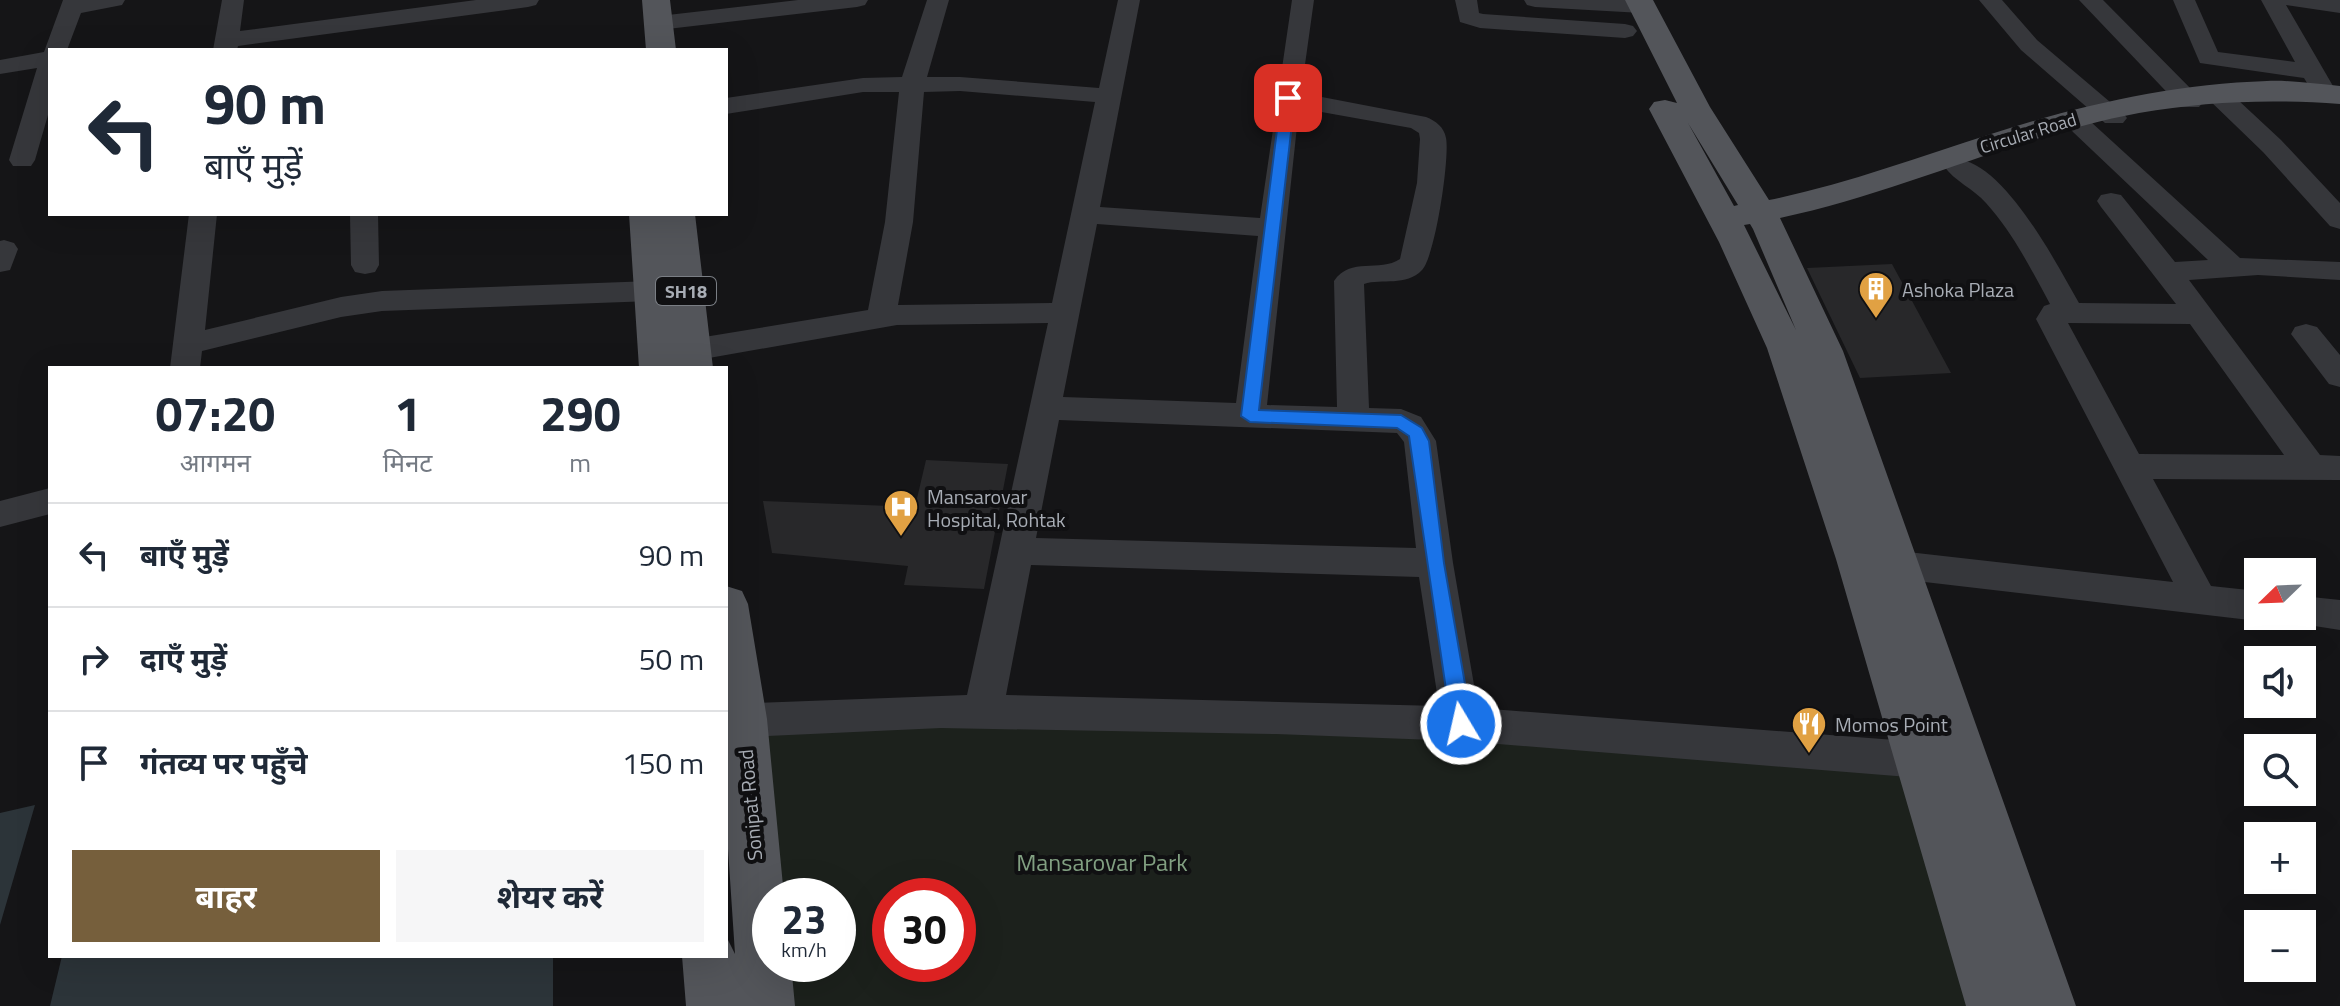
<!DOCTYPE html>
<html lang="hi">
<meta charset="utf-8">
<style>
body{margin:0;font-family:"Titillium Web","Noto Sans Devanagari",sans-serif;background:#f6f6f7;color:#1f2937;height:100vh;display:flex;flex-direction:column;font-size:30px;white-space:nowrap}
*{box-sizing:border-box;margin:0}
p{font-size:26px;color:#747a83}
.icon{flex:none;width:44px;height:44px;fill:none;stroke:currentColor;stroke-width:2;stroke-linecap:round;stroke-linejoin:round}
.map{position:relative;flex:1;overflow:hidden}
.drawer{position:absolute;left:48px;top:366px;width:680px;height:592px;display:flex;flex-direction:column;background:#fff;border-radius:0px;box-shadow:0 8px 32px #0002}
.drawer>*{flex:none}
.top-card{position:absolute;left:48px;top:48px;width:680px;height:168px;border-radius:0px;box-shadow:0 8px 32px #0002;background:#fff;color:#1f2937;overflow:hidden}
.needle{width:52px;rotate:247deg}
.tools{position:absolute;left:2244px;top:558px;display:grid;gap:16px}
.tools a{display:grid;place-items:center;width:72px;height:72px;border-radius:0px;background:#fff;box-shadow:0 8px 32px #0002;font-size:40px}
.speed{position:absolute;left:752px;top:878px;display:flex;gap:16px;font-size:40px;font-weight:700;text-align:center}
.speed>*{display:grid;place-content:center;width:104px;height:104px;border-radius:50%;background:#fff;box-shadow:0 8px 32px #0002;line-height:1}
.speed small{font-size:20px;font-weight:400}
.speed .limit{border:12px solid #d22;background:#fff;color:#111}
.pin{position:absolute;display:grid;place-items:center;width:68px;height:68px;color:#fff;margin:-34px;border-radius:16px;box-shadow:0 4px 12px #0006}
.me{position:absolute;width:88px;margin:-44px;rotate:351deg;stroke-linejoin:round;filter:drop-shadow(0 0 6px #0008)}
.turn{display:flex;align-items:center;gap:28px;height:168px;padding:0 24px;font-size:36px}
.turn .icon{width:104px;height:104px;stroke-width:2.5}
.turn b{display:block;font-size:56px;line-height:68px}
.eta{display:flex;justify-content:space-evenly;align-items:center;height:136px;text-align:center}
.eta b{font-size:48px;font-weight:700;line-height:56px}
.action{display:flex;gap:16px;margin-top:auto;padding:16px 24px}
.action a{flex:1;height:92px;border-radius:0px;background:#765f3c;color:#fff;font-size:32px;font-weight:700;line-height:92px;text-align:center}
.action a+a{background:#f6f6f7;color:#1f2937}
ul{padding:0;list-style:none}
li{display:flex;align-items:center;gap:24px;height:104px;padding:0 24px;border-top:2px solid #e0e1e3}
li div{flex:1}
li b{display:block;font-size:30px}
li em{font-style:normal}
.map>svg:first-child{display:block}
</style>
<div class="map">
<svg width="2340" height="1006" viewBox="0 0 2340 1006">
<rect width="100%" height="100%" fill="#151517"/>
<path fill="#1c211c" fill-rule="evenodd" d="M983,712L1921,765L1994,1006H757L729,723ZM770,896H838V964H770ZM890,896H958V964H890Z"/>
<path fill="#2c3439" d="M35,805L0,925V813Z
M62,956H553V1006H50Z"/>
<path fill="#28282a" d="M1892,264L1951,373L1860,378L1807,268Z
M926,460L1008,464L984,589L904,585L908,566L772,553L763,501L915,507Z"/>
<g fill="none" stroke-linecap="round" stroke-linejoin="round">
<path fill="#36373b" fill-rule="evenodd" d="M63,0H125L122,5L81,13L67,50H50V108L35,160L31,166H13L9,160L37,68L0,74V60L44,52Z
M222,0H244L240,31L476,0H539L536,5L528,7L238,46L237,50H213Z
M798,0H868L865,5L857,7L659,30L651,28L647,23L651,18L659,16Z
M927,0H949L927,77H960L1099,88L1118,0H1140L1100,207L1260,218L1292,0H1314L1301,93L1426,117C1436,121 1444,127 1446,138C1450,158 1435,257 1422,270C1406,287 1382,278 1364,284L1369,408L1401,409L1421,417L1436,441L1453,563L1478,708L1921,742L1935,747L1941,760L1935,773L1921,778L1461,741L1276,734L941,728L726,738V704L967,695L1048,323L897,325L692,361L681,357L677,350L681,343L692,339L868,310L885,222L899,92H863L726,114V98L863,78L902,77ZM960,91L1095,102L1052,303L898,305L913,222L924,92ZM1299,108L1411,128L1419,133L1420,139L1417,183L1400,259C1379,273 1351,256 1334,281L1337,407L1267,405ZM1097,224L1258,236L1236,403L1063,397ZM1059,420L1397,433L1404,442L1416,548L1036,538ZM1031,565L1419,577L1439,706L1006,695Z
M1455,0H1477L1479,13L1483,14L1625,24L1633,26L1637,31L1633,36L1625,38L1480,28L1460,22Z
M1524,0H1645L1653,6L1650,11L1642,13L1535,7L1527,5Z
M1979,0H2002L2037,40L2123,113L2127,118L2123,123H2105L2021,50Z
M2079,0H2103L2199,97L2203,102L2199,107H2181Z
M2173,0H2195L2218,52L2295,62L2261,0H2340V13L2286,5L2333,86L2330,91H2312L2304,78L2200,63Z
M2215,85L2224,87L2281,140L2340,203V229L2330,226L2263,152L2206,97L2203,92L2206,87Z
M2082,119L2091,122L2240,258L2340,262V280L2258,275L2189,280L2320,455L2340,456V480L2153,479L2211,586L2258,591V616H2271L2258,621L1899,579L1886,575L1881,565L1886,555L1899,551L2173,582L2036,319L2044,306L2050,304C2031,269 2013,233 1986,203C1974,189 1954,181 1944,166L1948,160C1998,148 2058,267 2079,303L2176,304L2101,207L2097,201L2101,195L2111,193L2121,195L2175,262L2208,260L2073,132L2069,127L2073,122ZM2068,323L2190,324L2284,455L2139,454Z
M189,214H217L205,330L341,297L382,291L652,281L662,284L667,291L662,298L652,301L382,311L341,317L202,351L200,368H170Z
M350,214H378L379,265L375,272L365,274L355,272L351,265Z
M4,240L14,243L18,249L10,270L0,272V241Z
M2306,324L2317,327L2340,355V387L2329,384L2291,334L2295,327Z
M50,488V514L0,527V501Z
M2302,596L2340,600V630L2289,622L2286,616H2302Z"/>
<path fill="#53555a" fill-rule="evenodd" d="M642,0H670L676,50H646Z
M1625,0H1653L1710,107L1769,200C1844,185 1918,157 1991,134C2081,105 2172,84 2267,81C2291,80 2316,84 2340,86V104C2271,99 2207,101 2139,113C2016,136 1902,192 1780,218L1843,351L2076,1006H1966L1836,559L1767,348L1719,242L1649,109L1654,102L1665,100L1677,103ZM1688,123L1738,205L1734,206ZM1750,224L1753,229L1796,330L1744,225Z
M629,214H695L713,368H639Z
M726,586L742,591L748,604L767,719L784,896H770V964H791L795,1006H686L682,956H726V936L735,954L726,819Z"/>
</g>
<path fill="#1a73e8" stroke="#114b97" stroke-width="2" d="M1288,94L1295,98L1259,410L1401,415L1422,428L1429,441L1444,563L1472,724L1469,731L1461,734L1454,731L1451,724L1409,436L1397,428L1250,422L1241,416L1281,98Z"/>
<defs>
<symbol id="building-pin" viewBox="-11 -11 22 30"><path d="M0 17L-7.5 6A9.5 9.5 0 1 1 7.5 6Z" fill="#e1a143" stroke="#101012"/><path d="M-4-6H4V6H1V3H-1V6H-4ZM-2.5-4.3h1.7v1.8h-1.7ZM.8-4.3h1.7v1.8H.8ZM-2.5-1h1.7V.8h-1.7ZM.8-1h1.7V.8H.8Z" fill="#fff"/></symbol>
<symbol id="hospital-pin" viewBox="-11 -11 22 30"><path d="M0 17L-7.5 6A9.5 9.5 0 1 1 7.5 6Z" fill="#e1a143" stroke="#101012"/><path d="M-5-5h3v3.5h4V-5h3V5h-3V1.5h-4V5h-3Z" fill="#fff"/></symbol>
<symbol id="restaurant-pin" viewBox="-11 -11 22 30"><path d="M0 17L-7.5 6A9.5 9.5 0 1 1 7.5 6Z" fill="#e1a143" stroke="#101012"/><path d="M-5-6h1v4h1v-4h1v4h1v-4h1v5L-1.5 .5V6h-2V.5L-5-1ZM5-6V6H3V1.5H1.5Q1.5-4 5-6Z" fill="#fff"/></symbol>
</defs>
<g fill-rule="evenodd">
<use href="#building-pin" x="1856" y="269" width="40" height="54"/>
<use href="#hospital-pin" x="881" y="487" width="40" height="54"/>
<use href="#restaurant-pin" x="1789" y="704" width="40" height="54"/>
</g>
<g text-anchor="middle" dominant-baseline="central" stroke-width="8" stroke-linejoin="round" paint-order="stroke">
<g font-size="18" fill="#a8adb5" stroke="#101012">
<text transform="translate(2028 133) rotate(-17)">Circular Road</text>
</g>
<rect fill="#101012" stroke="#7a7e84" stroke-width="2" x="656" y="277" width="60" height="28" rx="6"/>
<g font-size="18" font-weight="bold" fill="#a8adb5">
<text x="686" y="291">SH18</text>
</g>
<g font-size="20" fill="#a8adb5" stroke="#101012" text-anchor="start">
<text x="1902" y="289">Ashoka Plaza</text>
<text x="927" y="496">Mansarovar<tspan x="927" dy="23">Hospital, Rohtak</tspan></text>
<text x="1835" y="724">Momos Point</text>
</g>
<g font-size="20" fill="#a8adb5" stroke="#101012">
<text transform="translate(750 805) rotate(-95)">Sonipat Road</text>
</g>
<g font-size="24" fill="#819f81" stroke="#101012">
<text x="1102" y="862">Mansarovar Park</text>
</g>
</g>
</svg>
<div class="tools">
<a><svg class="needle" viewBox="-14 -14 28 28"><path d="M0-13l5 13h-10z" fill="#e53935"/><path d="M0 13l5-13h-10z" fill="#747a83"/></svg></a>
<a><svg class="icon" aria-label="sound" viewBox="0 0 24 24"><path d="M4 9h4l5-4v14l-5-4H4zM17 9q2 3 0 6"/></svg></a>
<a><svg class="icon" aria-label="search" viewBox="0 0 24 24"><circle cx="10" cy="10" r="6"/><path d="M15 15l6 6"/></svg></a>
<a>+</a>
<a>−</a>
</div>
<div class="speed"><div>23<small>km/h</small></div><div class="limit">30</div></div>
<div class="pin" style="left:1288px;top:98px;background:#d93025"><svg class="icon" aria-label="arrive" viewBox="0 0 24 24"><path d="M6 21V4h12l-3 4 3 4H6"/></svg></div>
<svg class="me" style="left:1461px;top:724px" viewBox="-20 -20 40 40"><circle r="17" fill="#1a73e8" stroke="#fff" stroke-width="3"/><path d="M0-11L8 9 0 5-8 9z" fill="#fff"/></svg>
<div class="top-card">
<div class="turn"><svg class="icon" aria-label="left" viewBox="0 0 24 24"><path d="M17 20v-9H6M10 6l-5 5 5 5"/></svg><div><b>90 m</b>बाएँ मुड़ें</div></div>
</div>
<section class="drawer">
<div class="eta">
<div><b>07:20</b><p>आगमन</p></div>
<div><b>1</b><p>मिनट</p></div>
<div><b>290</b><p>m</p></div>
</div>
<ul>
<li><svg class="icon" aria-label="left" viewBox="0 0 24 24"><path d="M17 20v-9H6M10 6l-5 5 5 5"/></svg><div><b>बाएँ मुड़ें</b></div><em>90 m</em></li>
<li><svg class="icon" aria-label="right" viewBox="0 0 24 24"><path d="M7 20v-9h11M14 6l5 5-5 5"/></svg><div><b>दाएँ मुड़ें</b></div><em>50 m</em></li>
<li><svg class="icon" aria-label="arrive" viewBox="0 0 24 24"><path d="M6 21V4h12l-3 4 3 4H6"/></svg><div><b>गंतव्य पर पहुँचे</b></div><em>150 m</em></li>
</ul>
<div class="action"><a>बाहर</a><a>शेयर करें</a></div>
</section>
</div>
